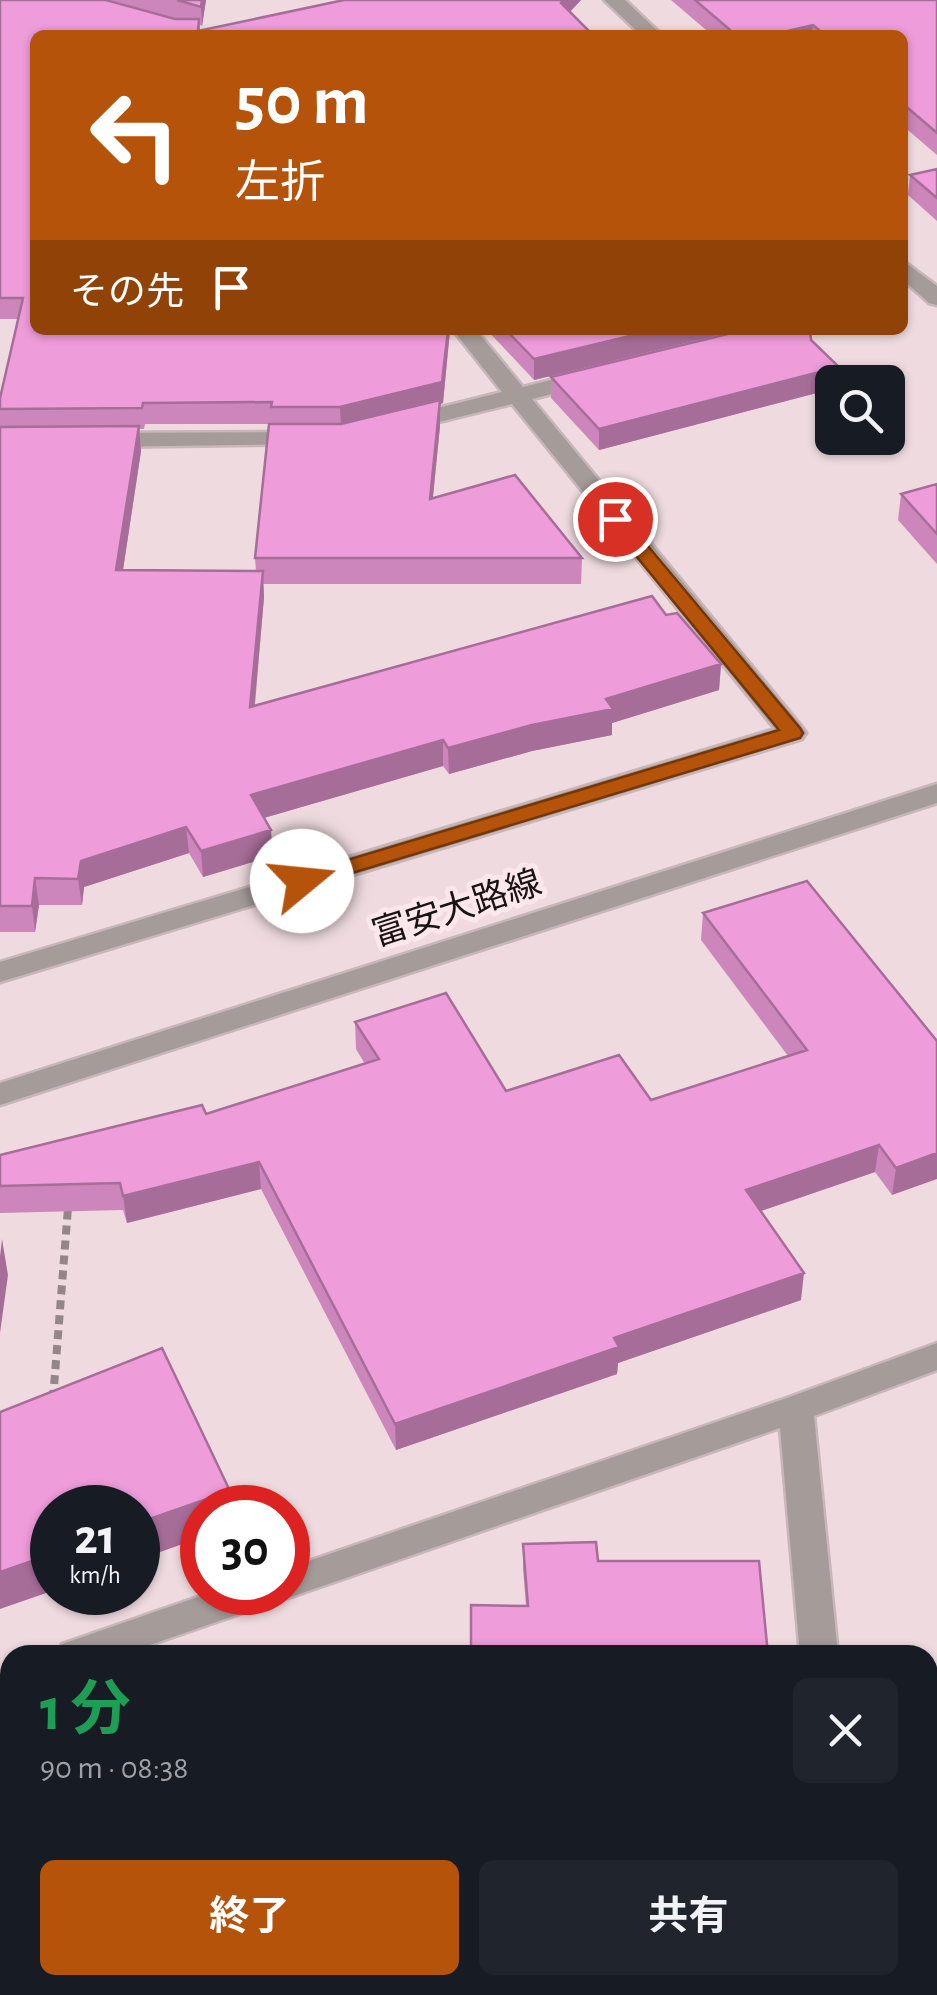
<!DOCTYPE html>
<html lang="ja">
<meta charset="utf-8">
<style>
body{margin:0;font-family:"Alegreya Sans","Noto Sans JP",sans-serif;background:#20242c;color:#f1f3f6;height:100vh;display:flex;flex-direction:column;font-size:38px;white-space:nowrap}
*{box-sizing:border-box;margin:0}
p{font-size:32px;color:#9ea1a6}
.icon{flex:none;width:55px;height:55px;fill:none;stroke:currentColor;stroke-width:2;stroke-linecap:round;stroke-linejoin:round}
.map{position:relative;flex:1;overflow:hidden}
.sheet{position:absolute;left:0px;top:1645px;width:938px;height:350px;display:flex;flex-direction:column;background:#171b24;border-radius:30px 30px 0 0;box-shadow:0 2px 8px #0004}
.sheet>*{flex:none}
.top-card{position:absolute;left:30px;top:30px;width:878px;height:305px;border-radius:15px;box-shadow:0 2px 8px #0004;background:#b45309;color:#fff;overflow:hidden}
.tools{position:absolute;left:815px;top:365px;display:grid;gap:20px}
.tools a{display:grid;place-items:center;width:90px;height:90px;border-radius:15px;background:#171b24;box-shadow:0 2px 8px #0004;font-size:50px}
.speed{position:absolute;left:30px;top:1485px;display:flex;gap:20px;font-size:50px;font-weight:700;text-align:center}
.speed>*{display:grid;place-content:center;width:130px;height:130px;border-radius:50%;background:#171b24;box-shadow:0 2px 8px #0004;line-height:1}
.speed small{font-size:25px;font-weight:400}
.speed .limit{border:15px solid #d22;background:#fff;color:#111}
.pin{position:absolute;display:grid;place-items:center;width:85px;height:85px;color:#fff;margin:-42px;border:5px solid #fff;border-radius:50%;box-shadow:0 2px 10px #0007}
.me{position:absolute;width:110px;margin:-55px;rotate:73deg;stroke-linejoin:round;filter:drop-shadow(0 0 8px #0008)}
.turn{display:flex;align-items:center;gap:35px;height:210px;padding:0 40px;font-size:45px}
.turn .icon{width:130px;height:130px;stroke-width:2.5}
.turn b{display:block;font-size:70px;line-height:85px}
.then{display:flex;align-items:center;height:95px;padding:0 40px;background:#0003;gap:20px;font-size:38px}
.round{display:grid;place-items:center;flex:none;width:105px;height:105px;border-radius:15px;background:#20242c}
.summary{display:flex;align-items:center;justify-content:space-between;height:170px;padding:0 40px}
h1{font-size:60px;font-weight:700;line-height:75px;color:#1e9e55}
.cta{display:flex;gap:20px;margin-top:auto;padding:20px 40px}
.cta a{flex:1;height:115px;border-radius:15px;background:#b45309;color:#fff;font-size:40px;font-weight:700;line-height:115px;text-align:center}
.cta a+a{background:#20242c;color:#f1f3f6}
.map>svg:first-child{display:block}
</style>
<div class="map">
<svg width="937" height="1995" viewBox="0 0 937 1995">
<rect width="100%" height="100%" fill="#efdbdf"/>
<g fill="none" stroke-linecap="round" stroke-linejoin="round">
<defs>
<path id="minor" d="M604,0H625L662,35H641Z
M902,260L937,286V305L929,303L902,279Z
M453,330H476L523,387L591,370L599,372L603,377L599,382L532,399L802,727L806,733L802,739L0,982V962L775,729L512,404L402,431L394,429L390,424L394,419L502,392Z
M308,432L316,434L320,439L316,444L99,447L87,440L99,433Z
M937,784V803L0,1105V1083Z
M937,1343V1370L814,1416L838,1655H800L780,1428L288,1598L275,1594L271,1603L121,1655H56L62,1644L212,1592H288V1568L784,1399Z
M10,1888V1985H20L16,1995H0V1892Z
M830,1985H870V1995H830Z"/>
</defs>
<use href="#minor" stroke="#c8b7ba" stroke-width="5"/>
<path stroke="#938588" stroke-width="8" stroke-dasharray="9 6" stroke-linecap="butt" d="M53,1399L68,1208"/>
<use href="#minor" fill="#a59c9a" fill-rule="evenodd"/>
</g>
<path fill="#cd86bb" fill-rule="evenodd" d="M0,0L178,19L110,0H206L202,26L200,25V30L344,0H581L570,12L35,330H450L443,403L440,404V426L433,498L582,558L581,584H263L264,597L255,705L666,615L721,664L719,690L612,723V735L532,751L449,774L443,766L264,818L273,856L203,877L189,853L84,887L82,905H39L35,932H0V398L18,319H0ZM145,424H272L255,558L256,571L123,570L141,451L139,429H144Z
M671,0H937V155L902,125V35H712Z
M937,169V221L908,195L910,175Z
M487,330H739L534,380Z
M811,340L832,382V389L599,450L551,398V377Z
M937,484V564L898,520L901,494Z
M703,913L937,1041L892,1195L875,1172L761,1211L801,1300L618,1363L617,1374L396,1450L261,1189L127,1223L123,1210L0,1213V1155L206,1114L365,1064L356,1049L355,1022L506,1091L651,1100L788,1056L701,940Z
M523,1544L598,1561L768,1655L526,1606L523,1569Z"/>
<path fill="#a76d99" d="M202,0H206L202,26L201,7Z
M564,0H581L560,22L561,3Z
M813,25L812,35H770Z
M448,330H450L443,403L440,404V426L430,525L341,428L340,407Z
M655,330H739L534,380V359Z
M839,367L838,382H832V389L599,450V429Z
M139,426L141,451L119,596L116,570Z
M263,571L264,597L252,733L250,707Z
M721,664L719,690L612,723V735L532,751L449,774L448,748Z
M443,740V766L253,821L251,795Z
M186,827L189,853L84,887L82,905L78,879L81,861Z
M271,830L273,856L203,877L201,851Z
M35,878L39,905L35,932L32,906Z
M879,1145L875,1172L743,1217L746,1190Z
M937,1153V1179L892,1195L896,1168Z
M259,1162L261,1189L127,1223L123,1196Z
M2,1239L8,1275L0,1333V1256Z
M804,1273L801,1300L618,1363L617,1374L396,1450L395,1424L614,1338Z
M230,1491L232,1508H202V1537L138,1560V1523Z
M52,1554V1591L0,1609V1572Z"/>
<path fill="#ee9cda" stroke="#a76d99" stroke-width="2.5" d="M0,0H106L175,19H199L198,31L344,0H564L561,3L593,35H35V330H448L442,382L340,407H271L272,402L143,403L142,408L0,409V398L23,298H0Z
M177,0H202L201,7Z
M695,0H937V133L902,103V35H825L813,25L770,35H736Z
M937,169V198L910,175Z
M506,330H655L534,359Z
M744,330H810L811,340L839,367L599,429L551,377Z
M440,400L430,499L515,475L582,558H255L269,424H341Z
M139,426L116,570L263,571L250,707L652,596L666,615L677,613L721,664L606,699L613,709L532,725L448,748L443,740L251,795L271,830L201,851L186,827L81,861L78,879L35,878L32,906H0V427Z
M937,484V534L901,494Z
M807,881L937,1041V1153L896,1168L879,1145L746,1190L804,1273L614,1338L619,1347L395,1424L259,1162L123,1196L120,1183L0,1186V1155L202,1105L206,1114L379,1059L355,1022L446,993L506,1091L619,1055L651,1100L807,1050L703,913Z
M162,1348L230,1491L138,1523V1508H52V1554L0,1572V1412Z
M596,1542L598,1561H759L768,1655H471V1605L528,1606L523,1544Z
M224,1985H701L702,1995H224Z"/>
<path fill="#b45309" stroke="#753606" stroke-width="2.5" d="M615,513L622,515L800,728L803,733L800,738L309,886H294L291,881L294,876L779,730L609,523L606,519Z"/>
<g text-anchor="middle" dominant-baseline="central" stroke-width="10" stroke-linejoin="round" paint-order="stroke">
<g font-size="35" fill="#191314" stroke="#fce8ec">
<text transform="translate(457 909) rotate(-18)">富安大路線</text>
</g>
</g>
</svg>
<div class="tools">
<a><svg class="icon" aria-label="search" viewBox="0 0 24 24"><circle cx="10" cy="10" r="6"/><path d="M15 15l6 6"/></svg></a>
</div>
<div class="speed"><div>21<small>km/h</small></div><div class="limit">30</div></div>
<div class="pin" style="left:615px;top:519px;background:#d93025"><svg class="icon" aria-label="arrive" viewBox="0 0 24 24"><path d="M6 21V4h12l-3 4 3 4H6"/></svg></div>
<svg class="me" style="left:302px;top:881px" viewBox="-20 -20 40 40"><circle r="19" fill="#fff"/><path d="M0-13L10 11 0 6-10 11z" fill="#b45309"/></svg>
<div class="top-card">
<div class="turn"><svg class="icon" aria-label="left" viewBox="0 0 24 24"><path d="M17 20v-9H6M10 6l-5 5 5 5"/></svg><div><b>50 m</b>左折</div></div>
<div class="then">その先<svg class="icon" aria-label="arrive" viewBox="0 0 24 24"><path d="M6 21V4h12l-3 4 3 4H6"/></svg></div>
</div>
<section class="sheet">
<div class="summary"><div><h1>1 分</h1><p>90 m · 08:38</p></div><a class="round"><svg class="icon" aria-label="close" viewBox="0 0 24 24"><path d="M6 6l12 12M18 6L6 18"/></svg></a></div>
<div class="cta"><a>終了</a><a>共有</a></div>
</section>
</div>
